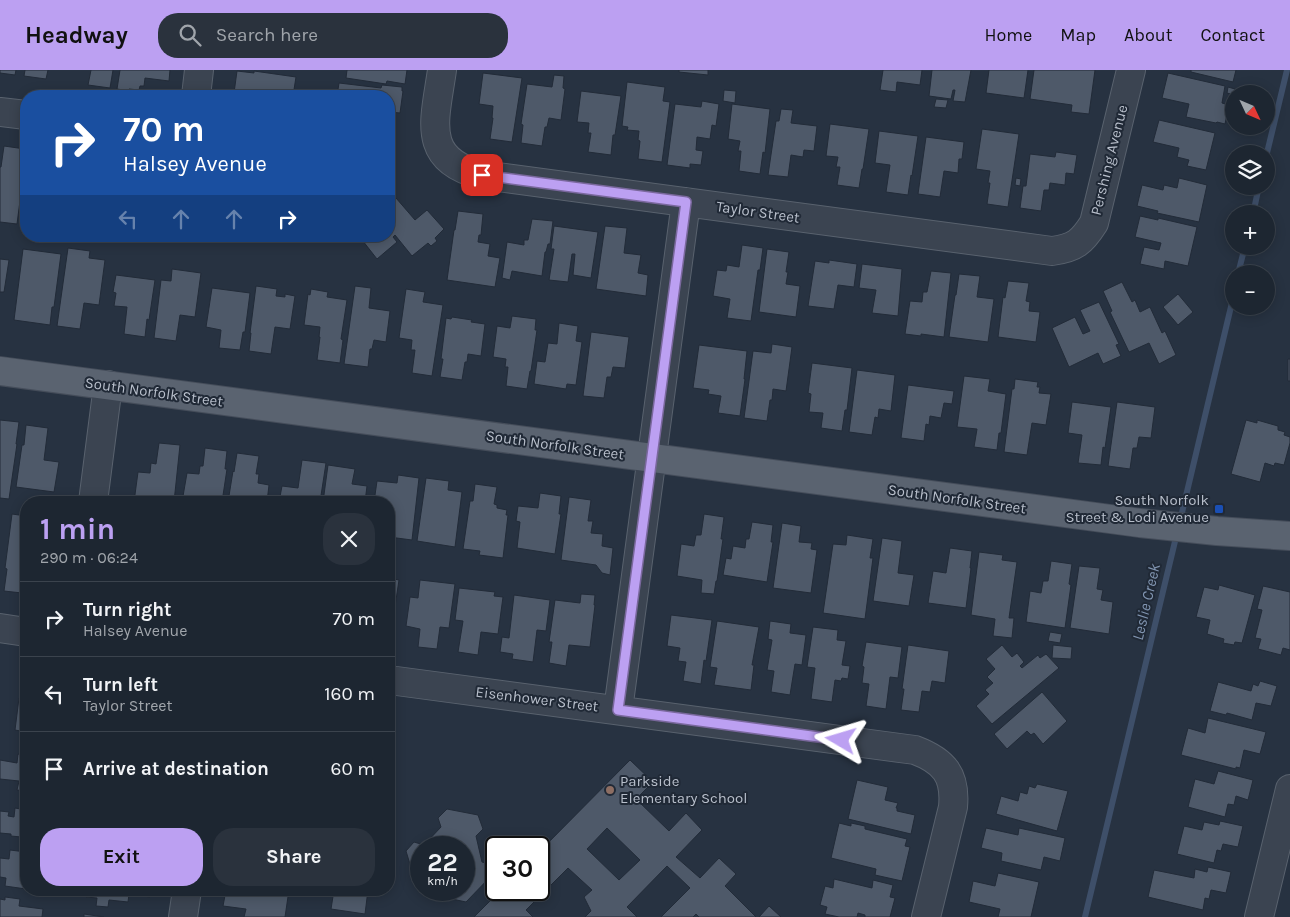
<!DOCTYPE html>
<meta charset="utf-8">
<style>
body{margin:0;font-family:Karla,sans-serif;background:#2a323d;color:#f1f3f6;height:100vh;display:flex;flex-direction:column;font-size:19px;white-space:nowrap}
*{box-sizing:border-box;margin:0}
p{font-size:16px;color:#a0a5ab}
.icon{flex:none;width:28px;height:28px;fill:none;stroke:currentColor;stroke-width:2;stroke-linecap:round;stroke-linejoin:round}
.map{position:relative;flex:1;overflow:hidden}
.details{position:absolute;left:20px;top:426px;width:375px;height:400px;display:flex;flex-direction:column;background:#1d2631;border-radius:20px;box-shadow:0 2px 12px #0003,0 0 0 1px #3b434d}
.details>*{flex:none}
.top-card{position:absolute;left:20px;top:20px;width:375px;height:152px;border-radius:20px;box-shadow:0 2px 12px #0003,0 0 0 1px #3b434d;background:#1a4fa0;color:#fff;overflow:hidden}
.needle{width:32px;rotate:134deg}
.buttons{position:absolute;left:1225px;top:15px;display:grid;gap:10px}
.buttons a{display:grid;place-items:center;width:50px;height:50px;border-radius:50%;background:#1d2631;box-shadow:0 2px 12px #0003,0 0 0 1px #3b434d;font-size:25px}
.speed{position:absolute;left:410px;top:766px;display:flex;gap:10px;font-size:25px;font-weight:700;text-align:center}
.speed>*{display:grid;place-content:center;width:65px;height:65px;border-radius:50%;background:#1d2631;box-shadow:0 2px 12px #0003,0 0 0 1px #3b434d;line-height:1}
.speed small{font-size:12px;font-weight:400}
.speed .limit{border:2px solid #111;border-radius:8px;background:#fff;color:#111}
.pin{position:absolute;display:grid;place-items:center;width:42px;height:42px;color:#fff;margin:-21px;border-radius:10px;box-shadow:0 2px 8px #0006}
.me{position:absolute;width:55px;margin:-28px;rotate:277deg;stroke-linejoin:round;filter:drop-shadow(0 0 4px #0008)}
.turn{display:flex;align-items:center;gap:18px;height:105px;padding:0 20px;font-size:22px}
.turn .icon{width:65px;height:65px;stroke-width:2.5}
.turn b{display:block;font-size:35px;line-height:42px}
.lanes{display:flex;align-items:center;height:48px;padding:0 20px;background:#0003;justify-content:center;gap:25px;direction:ltr}
.lanes .off{opacity:.35}
.round{display:grid;place-items:center;flex:none;width:52px;height:52px;border-radius:20px;background:#2a323d}
.head{display:flex;align-items:center;justify-content:space-between;height:85px;padding:0 20px}
h1{font-size:30px;font-weight:700;line-height:38px;color:#bca0f2}
.cta{display:flex;gap:10px;margin-top:auto;padding:10px 20px}
.cta a{flex:1;height:58px;border-radius:20px;background:#bca0f2;color:#111;font-size:20px;font-weight:700;line-height:58px;text-align:center}
.cta a+a{background:#2a323d;color:#f1f3f6}
ul{padding:0;list-style:none}
li{display:flex;align-items:center;gap:15px;height:75px;padding:0 20px;border-top:1px solid #3b434d}
li div{flex:1}
li b{display:block;font-size:19px}
li em{font-style:normal}
header{display:flex;align-items:center;gap:30px;box-sizing:border-box;height:70px;padding:0 25px;background:#bca0f2;color:#111}
header strong{font-size:24px}
nav{display:flex;gap:28px;margin-inline-start:auto;font-size:18px}
.search{width:350px;height:45px;background:#2a323d;display:flex;align-items:center;gap:12px;box-sizing:border-box;padding:0 18px;border-radius:20px;color:#a0a5ab;font-size:19px}
.map>svg:first-child{display:block}
</style>
<header>
<strong>Headway</strong>
<div class="search"><svg class="icon" aria-label="search" viewBox="0 0 24 24"><circle cx="10" cy="10" r="6"/><path d="M15 15l6 6"/></svg>Search here</div>
<nav><a>Home</a><a>Map</a><a>About</a><a>Contact</a></nav>
</header>
<div class="map">
<svg width="1290" height="847" viewBox="0 0 1290 847">
<rect width="100%" height="100%" fill="#273241"/>
<g fill="none" stroke-linecap="round" stroke-linejoin="round">
<path stroke="#3e4f69" stroke-width="6" d="M1266,87L1287,0
M1253,144L1259,116
M1238,204L1245,176
M1180,451L1234,224
M1085,847L1177,463"/>
</g>
<path fill="#4e5969" stroke="#222b38" fill-rule="evenodd" d="M0,0H16L15,5L0,3Z
M25,0H48L46,9L24,6Z
M91,0H113L110,18L88,15Z
M120,0H170L169,11L145,8L144,16H140L139,20L129,19V21L117,19Z
M347,0H407L405,14L387,11L386,14L346,8Z
M679,0H708V5L679,2Z
M883,0H922L920,15L897,12L896,22L880,20Z
M932,0H971L965,32L953,31L955,20H953L951,29L929,26Z
M989,0H1028L1024,28L986,23Z
M1034,0H1095L1089,44L1071,42L1072,35L1030,29Z
M1191,0H1236L1233,12L1191,2Z
M237,1L254,3V1L296,7L293,26H256L234,23Z
M483,3L522,8L512,72L490,69L493,48H492L493,36L479,34Z
M1168,3L1225,16L1222,33L1229,35L1225,54L1217,52L1216,53L1186,47L1189,34L1162,28Z
M554,5L564,6L563,18L565,19L561,50L549,48L547,57H545L542,76L521,73L523,55L521,54L527,14L552,17Z
M627,12L665,17L663,31L670,32L662,92L638,89L640,71L638,70L639,61L627,60L628,57L622,56Z
M339,13L381,18L382,15L402,17V21H403L400,43L389,42V26H337Z
M1228,17L1235,19L1234,25L1227,23Z
M724,20L736,21L735,33L723,31Z
M581,21L621,26L615,65H613L611,85L588,82L591,63H588L589,53L577,52Z
M936,29L948,30L946,38L934,37Z
M702,31L719,34L716,56L712,55L710,69L697,67L696,80L703,81L701,95L690,94V98L667,95L675,34L701,37Z
M732,34L770,39L765,83L763,82L760,104L739,101L741,81H738L740,71L728,69Z
M781,39L793,40L791,53L817,56L814,81L804,80L803,87L791,85L788,107L768,105L776,51H779Z
M1159,50L1215,63L1206,100L1187,96L1189,90L1177,87L1179,78L1153,72Z
M830,54L869,59L863,99H862L859,118L837,115L840,97H836L838,87L826,86Z
M982,59L1019,64L1008,137L987,134L990,113H988L990,101L976,99Z
M879,61L918,66L912,106L911,105L908,125L886,122L890,95L875,93Z
M926,67L964,72L962,89H959L958,103L944,101L940,127L918,124Z
M4,76L25,79L23,100H24L17,154L0,152V97H1Z
M1056,82L1077,85L1074,104L1066,103L1065,115L1050,113L1049,120H1044L1041,141L1020,138L1023,116H1026L1030,84L1055,87Z
M26,104V143H21Z
M1016,108L1021,109L1020,116L1015,115Z
M1179,108L1207,115L1199,152L1157,143L1158,141L1137,136L1142,115L1163,120L1164,115L1177,118Z
M396,128L415,150L427,140L444,159L435,168L437,171L431,176L428,173L412,186L395,165L393,167L397,172L377,189L359,166H389V134Z
M458,141L483,144L481,165H479L478,172L490,174L488,186L500,188L495,217L447,210L454,160H455Z
M1140,146L1158,150V148L1197,157L1188,196L1165,191L1164,199L1140,194L1144,177L1159,180L1161,173L1135,167Z
M532,149L553,151L550,174H548L546,182H545L542,206L512,201L510,210L502,208L507,172L524,175V170H528Z
M554,156L598,162L591,208L573,205L575,184H572L568,212L549,210L554,179H551Z
M605,156L627,158L624,183L641,185L638,203L648,205L646,226L596,219Z
M271,166H284L278,173Z
M742,175L763,178L760,200H758L751,251L727,248L730,229L713,226L717,200L726,201L727,195L739,197Z
M68,178L90,181L89,188L105,190L99,235L84,233L80,259L57,256Z
M23,179L61,184L54,237H52L50,255L14,250Z
M767,179L789,182L786,202H788L786,214L800,216L796,247L759,242Z
M0,189L9,190L4,222H0Z
M829,190L857,194L854,217L838,215L834,239L808,236L815,191L829,193Z
M862,194L902,199L898,246L872,243L876,220L859,218Z
M172,199L201,203L195,247L180,245L176,271L154,268L161,210L171,211Z
M931,201L951,203L944,267L921,264V266L905,264L910,231L922,232L923,222H927Z
M959,204L980,206L977,227L994,229L988,272L949,267L955,225H956Z
M116,205L155,210L149,250L147,249L145,267L124,264L127,237L114,236L116,223L113,222Z
M1008,211L1029,213L1026,231L1030,232L1029,241L1040,242L1036,272L998,267L1003,227L1005,228Z
M1122,212L1132,232L1135,230L1140,242L1150,237L1162,263L1165,261L1176,285L1159,294L1149,273L1129,282L1110,242L1112,241L1103,221Z
M256,216L277,219L276,226L285,227V224L295,226L290,259L275,257L271,284L249,281L251,263H250Z
M355,216L371,218L369,238L390,241L386,272L374,270L372,279H370L368,297L344,294Z
M212,218L250,223L245,262H243L240,280L219,278L221,260L206,257Z
M311,219L328,222L327,227L347,230L341,269L343,270L340,293L317,290L320,267H319L320,257L304,255L308,224L310,225Z
M406,219L425,222L423,232L443,235L432,306L412,303L415,280H411L412,270L399,268Z
M1178,224L1193,242L1178,255L1163,237Z
M1099,232L1119,274L1116,275L1121,286L1103,294L1098,283L1069,297L1052,258L1075,247L1083,264L1090,261L1080,240Z
M512,246L536,249L535,260H537L531,301H530L527,319L506,316L508,297H505L506,289L493,287L497,256L510,258Z
M452,247L472,250L471,252L485,254L481,286L468,284L467,292H465L462,310L440,307L443,289H441L446,248L451,249Z
M559,253L578,256L576,271L582,272L576,315L567,314L566,319L534,314L537,291L545,292L548,273L557,274Z
M591,262L629,267L625,298L613,297L611,307H607L604,328L583,326Z
M772,274L792,277L786,321L773,319L772,330H770L767,351L744,348L753,281L771,283Z
M699,275L747,281L744,309H745L740,346L718,343L721,326L708,324L709,320L693,318Z
M1288,289H1290V311H1288Z
M812,293L852,298L847,340H845L842,361L821,358L823,343L809,342L811,324L808,323Z
M857,300L895,305L891,341L879,339L878,348L875,347L872,365L849,362Z
M964,306L990,309L988,321L1006,324L1001,363H999L997,380L974,377L977,359L957,357Z
M1015,309L1038,312L1037,317H1040L1039,323L1051,324L1046,355L1032,353L1027,385L1004,382L1012,319H1014Z
M908,315L954,321L952,334L944,333L941,348L930,346L929,355L926,354L924,371L901,368Z
M1072,332L1111,337L1105,378L1103,377L1101,395L1078,393L1082,365L1068,363Z
M1117,332L1155,337L1151,368L1139,367L1137,378H1133L1130,399L1108,396Z
M0,350L19,352L16,374H17L9,429L0,428Z
M1246,350L1257,353V350L1278,356V360L1285,362L1284,365L1290,367V373L1284,395L1275,393L1274,396L1265,393L1260,412L1231,404Z
M26,355L48,358L44,390L59,392L54,422L16,417L22,375H24Z
M159,373L180,375L174,432H134L138,402L150,403L151,393L156,394Z
M205,378L227,381L225,399H227L222,432H182L187,403L199,404L200,396H203Z
M237,383L259,386L256,404H259L258,413L269,415L267,432H228L233,401L234,402Z
M302,390L326,393L320,432H279L282,416L298,418Z
M328,395L355,399L352,414L367,416L365,432H323Z
M398,405L419,408L412,470L389,467V432H374L377,411L397,413Z
M426,408L449,411L448,420L462,422L455,477L417,471Z
M475,414L497,417L494,434L497,435V438L507,440L506,445H508L503,488L479,485L480,481L463,479L470,431H473Z
M540,423L561,426L559,444H561L555,484L517,478L520,452L516,451L518,436L538,438Z
M569,427L591,430L588,451H593L591,463L603,464L602,476L613,478L610,505L602,503L596,495L561,490Z
M12,444L26,446V504H24L22,523L4,521L7,499L5,498Z
M704,444L724,447L721,469H723L717,511H716L714,524L701,523L702,510L677,506L681,474L694,476L696,465H701Z
M752,452L773,455L771,472H773L767,512L723,505L726,488L731,489L733,476L745,478L746,469H749Z
M782,453L801,456L799,472L812,473L811,479L817,480L811,523L773,518Z
M847,465L873,469L870,488H873L865,549L823,543L833,474L846,475Z
M882,468L902,471L898,503L914,505L909,536L873,531Z
M950,478L972,481L970,498H971L966,538L928,533L933,501L946,503Z
M979,482L1003,485L1002,490L1017,492L1009,548H1014L1012,568L993,566L995,549L971,545Z
M1051,491L1072,494L1069,514L1071,515L1065,558L1026,552L1030,521L1041,523L1043,511H1048Z
M1079,496L1100,498L1097,519L1103,520L1101,530L1113,532L1109,564L1070,558Z
M389,508L399,510L393,550H389Z
M420,510L455,514L449,558L440,557L437,579L418,577L420,559L406,556L410,527L418,528Z
M1219,515L1255,525L1242,573L1235,572L1234,575L1223,573L1224,569L1207,564L1210,550L1196,547L1204,517L1218,520Z
M1263,516L1290,522V580L1283,578L1281,585L1258,579L1261,569L1255,568L1262,540L1257,539Z
M459,518L495,522L494,526L503,527L498,564L481,562L478,585L458,582L463,551L455,550Z
M581,524L595,525L594,535H595L590,577L569,575L566,596L549,593L552,572H549L555,530L580,533Z
M514,525L550,530L546,561L537,560L533,592L512,589L513,584L500,582L502,567L509,568Z
M671,545L712,550L706,591L704,590L701,614L683,611L686,592L678,591L680,578L667,576Z
M717,551L759,557L752,595H754L751,620L714,615L717,598L710,597Z
M770,551L791,554L790,563L806,565L802,595L795,594L790,625L771,622L774,601L767,600L772,570L768,569Z
M813,557L838,560L837,570L846,571L842,595L850,596L848,609L842,608L841,611L835,610L832,632L811,629L815,598L807,597Z
M1050,562L1062,564L1060,573L1048,571Z
M866,572L902,577L898,608L890,607L886,639L866,636L869,614L862,613L864,597L862,596Z
M908,575L949,581L945,613L932,611L930,622L922,621L919,642L901,640L904,619H902Z
M1002,575L1012,587L1017,583L1024,592L1020,596L1022,598L1038,585L1040,588L1046,584L1059,598L992,654L976,636L989,624L985,620L993,613L987,607L995,599L986,589Z
M1053,575L1072,577L1071,589L1052,588Z
M1260,611L1277,616L1271,636L1256,633L1252,650L1227,643L1226,645L1210,641L1218,612L1251,621L1253,614L1258,616Z
M1042,622L1067,651L1043,674L1034,663L1031,665L1027,661L1007,679L994,664Z
M19,628L26,629V662L15,660Z
M1208,648L1266,662L1260,684L1244,680L1240,698L1236,697V699L1181,685L1188,658L1205,663Z
M18,684L23,685V684H26V721L17,720L19,711L0,709V690L17,693Z
M630,690L653,712L636,729L669,761L686,743L702,760L676,787L700,808L719,788L736,804L725,816L756,847H699L696,844L693,847H661L690,818L667,796L627,837L637,847H585L591,841L584,827L592,820L568,798L526,840L533,847H474L501,820H539V782ZM607,758L640,790L619,810L587,779Z
M1218,701L1253,710L1248,730L1236,726L1234,735L1228,734L1225,747L1188,737L1195,709L1214,714Z
M857,710L888,717L885,730L898,733L896,738H897V741L915,745L911,764L848,749Z
M1037,714L1068,721L1057,761L996,744L1001,726L1018,731L1020,722L1027,724L1029,716L1035,718Z
M15,738L26,740V776L20,775L21,767L11,766V764L0,763V741L9,742L8,746L14,747Z
M447,739L478,745L483,759L476,766L482,792L490,794L494,803L466,832L452,829L449,820H464V778H421V820H434L431,823L418,821L406,781L414,772L424,775L441,757L438,748Z
M1220,751L1243,756L1238,777L1223,774L1221,781L1217,780L1214,793L1177,784L1184,756L1202,760L1204,752L1219,755Z
M839,753L851,756V753L865,756V759L907,769L905,776L910,777L902,811L875,805L876,799L831,788Z
M986,758L1018,765L1019,758L1065,768L1060,791L1044,787L1041,800L1001,791L1002,783L981,778Z
M10,780L26,782V819L5,816L6,808L0,807V788L9,789Z
M1208,797L1231,802L1226,823L1211,820L1209,829L1205,828L1203,840L1148,827L1154,800L1194,808L1195,799L1207,802Z
M998,803L1039,812L1031,847H998L1000,839L969,832L973,811L995,816Z
M834,809L872,818L873,810L893,815L890,827L895,828L890,847H865V845L858,843L857,847H839L825,844L827,837L820,835L825,816L833,818Z
M87,820H151L150,827L129,824L128,832L109,830L108,837L96,836L97,828L86,827Z
M226,820L257,821V820H289L285,847H244L246,839L223,836Z
M334,820H368L365,844L331,839Z
M5,827L20,829L19,836L43,839L42,847H0V829L5,830Z
M769,836L781,847H759Z
M84,844L104,847H84Z"/>
<g fill="none" stroke-linecap="round" stroke-linejoin="round">
<defs>
<path id="minor" d="M442,0C435,50 420,90 482,105L1052,181C1075,178 1082,172 1094,153L1131,0
M196,26L199,0
M0,42L26,45
M93,432L108,315
M0,558L26,562
M389,610L915,680C944,691 956,705 953,737L926,847
M618,640L686,132
M183,847L187,820
M1259,847L1290,719"/>
<path id="major" d="M0,301L1140,453L1217,461L1290,466"/>
</defs>
<use href="#minor" stroke="#59626e" stroke-width="30"/>
<use href="#major" stroke="#454d5a" stroke-width="30"/>
<use href="#minor" stroke="#3b4451" stroke-width="28"/>
<use href="#major" stroke="#5a6370" stroke-width="28"/>
</g>
<g fill="none" stroke-linecap="round" stroke-linejoin="round">
<defs>
<path id="route" d="M482,105L686,132L618,640L841,670"/>
</defs>
<use href="#route" stroke="#7a689d" stroke-width="12"/>
<use href="#route" stroke="#bca0f2" stroke-width="9"/>
</g>
<rect fill="#1a4fb4" stroke="#202936" stroke-width="2" x="1214" y="434" width="10" height="10" rx="2.5"/>
<circle fill="#8d6e63" stroke="#202936" stroke-width="2" cx="610" cy="720" r="5"/>
<g text-anchor="middle" dominant-baseline="central" stroke-width="4" stroke-linejoin="round" paint-order="stroke">
<g font-size="15" fill="#b8bfcb" stroke="#202936">
<text transform="translate(1109 90) rotate(-76)">Pershing Avenue</text>
<text transform="translate(758 142) rotate(8)">Taylor Street</text>
<text transform="translate(154 322) rotate(8)">South Norfolk Street</text>
<text transform="translate(555 375) rotate(8)">South Norfolk Street</text>
<text transform="translate(957 429) rotate(8)">South Norfolk Street</text>
<text transform="translate(537 629) rotate(7)">Eisenhower Street</text>
</g>
<g font-size="15" fill="#b8bfcb" stroke="#202936" text-anchor="end">
<text x="1209" y="430">South Norfolk<tspan x="1209" dy="17">Street &amp; Lodi Avenue</tspan></text>
<text x="620" y="711" text-anchor="start">Parkside<tspan x="620" dy="17">Elementary School</tspan></text>
</g>
<g font-size="16" font-style="italic" fill="#8195b1" stroke="#202936">
<text transform="translate(1146 532) rotate(-77)">Leslie Creek</text>
</g>
</g>
</svg>
<div class="buttons">
<a><svg class="needle" viewBox="-14 -14 28 28"><path d="M0-13l5 13h-10z" fill="#e53935"/><path d="M0 13l5-13h-10z" fill="#a0a5ab"/></svg></a>
<a><svg class="icon" aria-label="layers" viewBox="0 0 24 24"><path d="M12 4l9 5-9 5-9-5zM3 14l9 5 9-5"/></svg></a>
<a>+</a>
<a>−</a>
</div>
<div class="speed"><div>22<small>km/h</small></div><div class="limit">30</div></div>
<div class="pin" style="left:482px;top:105px;background:#d93025"><svg class="icon" aria-label="arrive" viewBox="0 0 24 24"><path d="M6 21V4h12l-3 4 3 4H6"/></svg></div>
<svg class="me" style="left:841px;top:670px" viewBox="-20 -20 40 40"><path d="M0-17L14 15 0 8-14 15z" fill="#bca0f2" stroke="#fff" stroke-width="4"/></svg>
<div class="top-card">
<div class="turn"><svg class="icon" aria-label="right" viewBox="0 0 24 24"><path d="M7 20v-9h11M14 6l5 5-5 5"/></svg><div><b>70 m</b>Halsey Avenue</div></div>
<div class="lanes"><svg class="icon off" aria-label="left" viewBox="0 0 24 24"><path d="M17 20v-9H6M10 6l-5 5 5 5"/></svg><svg class="icon off" aria-label="ahead" viewBox="0 0 24 24"><path d="M12 20V5M6 11l6-6 6 6"/></svg><svg class="icon off" aria-label="ahead" viewBox="0 0 24 24"><path d="M12 20V5M6 11l6-6 6 6"/></svg><svg class="icon" aria-label="right" viewBox="0 0 24 24"><path d="M7 20v-9h11M14 6l5 5-5 5"/></svg></div>
</div>
<section class="details">
<div class="head"><div><h1>1 min</h1><p>290 m · 06:24</p></div><a class="round"><svg class="icon" aria-label="close" viewBox="0 0 24 24"><path d="M6 6l12 12M18 6L6 18"/></svg></a></div>
<ul>
<li><svg class="icon" aria-label="right" viewBox="0 0 24 24"><path d="M7 20v-9h11M14 6l5 5-5 5"/></svg><div><b>Turn right</b><p>Halsey Avenue</p></div><em>70 m</em></li>
<li><svg class="icon" aria-label="left" viewBox="0 0 24 24"><path d="M17 20v-9H6M10 6l-5 5 5 5"/></svg><div><b>Turn left</b><p>Taylor Street</p></div><em>160 m</em></li>
<li><svg class="icon" aria-label="arrive" viewBox="0 0 24 24"><path d="M6 21V4h12l-3 4 3 4H6"/></svg><div><b>Arrive at destination</b></div><em>60 m</em></li>
</ul>
<div class="cta"><a>Exit</a><a>Share</a></div>
</section>
</div>
